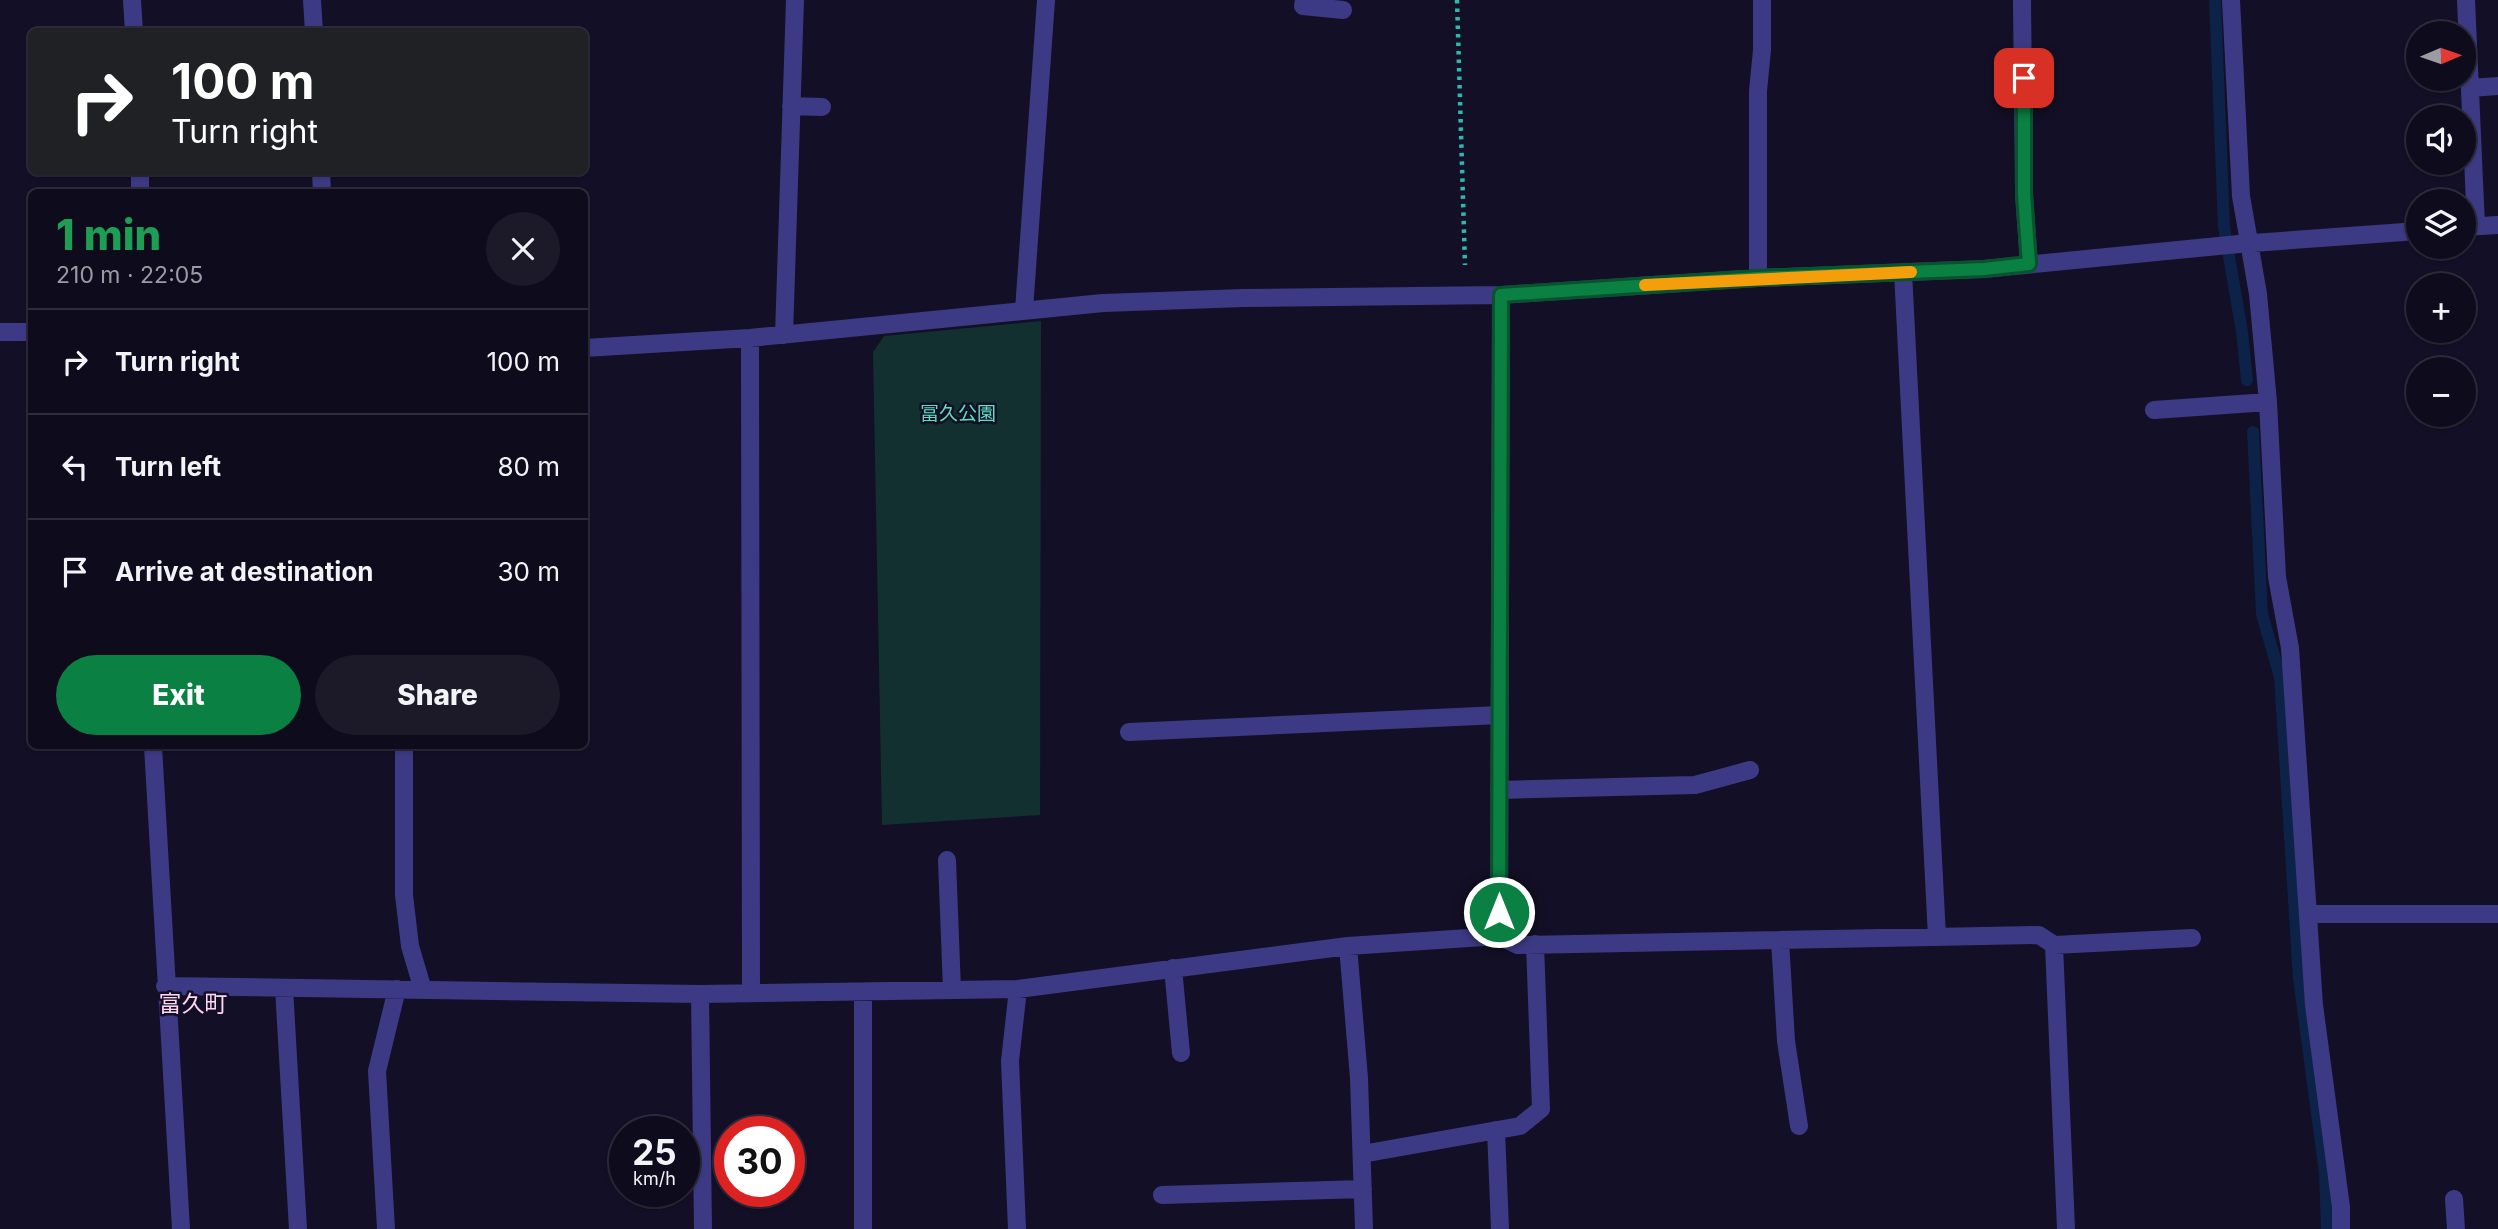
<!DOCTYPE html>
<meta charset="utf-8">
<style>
body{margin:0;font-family:Inter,"Noto Sans JP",sans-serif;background:#1c1929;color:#f1f3f6;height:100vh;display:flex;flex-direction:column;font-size:26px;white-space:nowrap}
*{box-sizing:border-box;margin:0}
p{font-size:23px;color:#9b9ba3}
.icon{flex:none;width:38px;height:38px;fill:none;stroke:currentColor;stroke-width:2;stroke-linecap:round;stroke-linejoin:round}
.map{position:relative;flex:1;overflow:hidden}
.sheet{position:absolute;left:28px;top:189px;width:560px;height:560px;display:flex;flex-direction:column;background:#0e0b1c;border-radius:10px;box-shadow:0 2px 5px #0004,0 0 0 2px #2e2b3b}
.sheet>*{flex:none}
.top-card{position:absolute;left:28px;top:28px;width:560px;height:147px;border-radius:10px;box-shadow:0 2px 5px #0004,0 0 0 2px #2e2b3b;background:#202124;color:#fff;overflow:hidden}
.needle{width:46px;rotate:88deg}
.fabs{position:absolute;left:2406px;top:21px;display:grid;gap:14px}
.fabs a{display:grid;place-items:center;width:70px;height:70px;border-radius:50%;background:#0e0b1c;box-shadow:0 2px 5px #0004,0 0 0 2px #2e2b3b;font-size:35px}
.speed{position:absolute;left:609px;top:1116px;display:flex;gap:14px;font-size:35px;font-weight:700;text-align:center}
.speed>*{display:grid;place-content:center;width:91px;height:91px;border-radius:50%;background:#0e0b1c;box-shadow:0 2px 5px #0004,0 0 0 2px #2e2b3b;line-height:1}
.speed small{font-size:18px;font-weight:400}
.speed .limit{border:10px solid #d22;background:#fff;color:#111}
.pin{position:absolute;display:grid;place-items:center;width:60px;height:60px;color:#fff;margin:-30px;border-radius:14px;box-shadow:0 4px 10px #0006}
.me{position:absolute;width:77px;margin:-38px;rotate:0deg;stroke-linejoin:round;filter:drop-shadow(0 0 5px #0008)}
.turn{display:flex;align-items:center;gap:24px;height:147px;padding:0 28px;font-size:32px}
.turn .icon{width:91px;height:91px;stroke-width:2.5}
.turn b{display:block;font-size:49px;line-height:60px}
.round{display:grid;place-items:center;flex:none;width:74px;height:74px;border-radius:37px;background:#1c1929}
.summary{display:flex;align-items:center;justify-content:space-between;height:119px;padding:0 28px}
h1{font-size:42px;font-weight:800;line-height:52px;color:#1e9e55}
.cta{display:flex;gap:14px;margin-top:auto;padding:14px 28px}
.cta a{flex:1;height:80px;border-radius:42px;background:#0b8043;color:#fff;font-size:28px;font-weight:800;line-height:80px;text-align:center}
.cta a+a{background:#1c1929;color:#f1f3f6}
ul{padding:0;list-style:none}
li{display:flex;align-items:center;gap:21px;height:105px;padding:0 28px;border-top:2px solid #2e2b3b}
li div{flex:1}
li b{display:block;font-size:26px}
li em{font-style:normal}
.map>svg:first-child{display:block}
</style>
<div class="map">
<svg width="2498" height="1229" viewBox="0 0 2498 1229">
<rect width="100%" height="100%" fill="#130f26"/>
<path fill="#12302f" d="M1041,321L1040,815L882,825L873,352L884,336Z"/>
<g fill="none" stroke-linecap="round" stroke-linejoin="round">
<path stroke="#0c2248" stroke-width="12" d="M2215,0L2224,227L2242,332L2247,380
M2253,432L2262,614L2280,677L2299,979L2325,1173L2327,1229"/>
<path stroke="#2fb8b0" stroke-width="4.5" stroke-dasharray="3.5 5" stroke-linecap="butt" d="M1457,0L1465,265"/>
<path stroke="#3d3a85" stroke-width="18" d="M132,0L134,32
M312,0L314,32
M1304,0L1303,6L1343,10
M2022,0L2024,194L2029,264
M2231,0L2241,196L2258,294L2268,402L2277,577L2290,648L2314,1005L2341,1207V1229
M2466,0L2476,226
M2470,88L2498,86
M791,106L822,107
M321,172L322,192
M140,192V172
M2464,227L2498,225
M1903,272L1937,937
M1758,278V91L1762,50V0
M1024,310L1046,0
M0,332H32
M784,335L795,0
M750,338L751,993
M584,348L750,338L1103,303L1243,298L1501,295L1758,278L1984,269L2239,244L2418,231
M2154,410L2268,402
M1129,732L1500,715
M153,746L181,1229
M404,746V895L410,946L423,990
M1499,790L1695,785L1750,770
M947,860L952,990
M2308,914H2498
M1499,936L1501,295
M1780,940L1786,1041L1799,1126
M2054,945L2192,938
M1348,946L1359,1078L1364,1229
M1173,968L1181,1053
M165,986L700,994L1018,989L1348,946L1499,936L1518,945L2039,935L2054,945L2066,1229
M284,988L298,1229
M700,994L703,1229
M1496,1130L1500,1229
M1362,1154L1520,1126L1541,1109L1535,944
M1162,1195L1363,1189
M2454,1199L2456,1229
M386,1229L377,1071L397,989
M863,1229V992
M1017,1229L1010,1061L1018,989"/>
</g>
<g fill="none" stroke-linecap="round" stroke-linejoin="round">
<defs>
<path id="route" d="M1499,912L1501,295L1758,278L1984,269L2029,264L2024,194V78"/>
</defs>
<use href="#route" stroke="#07532c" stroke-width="18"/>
<use href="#route" stroke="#0b8043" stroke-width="12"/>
<path stroke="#f59e0b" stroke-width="12" d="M1645,285L1911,272"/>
</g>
<g text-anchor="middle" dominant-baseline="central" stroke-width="5" stroke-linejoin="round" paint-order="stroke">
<g font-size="19" fill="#5fe0c0" stroke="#130f26">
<text x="958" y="413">冨久公園</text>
</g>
<g font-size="23" fill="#ffd6f0" stroke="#130f26">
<text x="193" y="1004">富久町</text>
</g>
</g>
</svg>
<div class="fabs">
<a><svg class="needle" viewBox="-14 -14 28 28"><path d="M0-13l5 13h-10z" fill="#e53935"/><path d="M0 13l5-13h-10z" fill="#9b9ba3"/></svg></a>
<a><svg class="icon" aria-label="sound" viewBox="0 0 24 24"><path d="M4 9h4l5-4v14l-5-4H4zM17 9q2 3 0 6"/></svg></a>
<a><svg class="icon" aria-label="layers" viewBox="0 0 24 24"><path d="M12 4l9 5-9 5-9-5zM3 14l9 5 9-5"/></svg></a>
<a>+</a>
<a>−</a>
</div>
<div class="speed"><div>25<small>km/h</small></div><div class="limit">30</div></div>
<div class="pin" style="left:2024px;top:78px;background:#d93025"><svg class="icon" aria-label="arrive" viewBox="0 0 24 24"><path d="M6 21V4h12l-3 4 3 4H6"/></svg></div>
<svg class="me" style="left:1499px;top:912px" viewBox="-20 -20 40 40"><circle r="17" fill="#0b8043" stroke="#fff" stroke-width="3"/><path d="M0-11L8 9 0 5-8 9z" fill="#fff"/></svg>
<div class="top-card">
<div class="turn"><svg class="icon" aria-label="right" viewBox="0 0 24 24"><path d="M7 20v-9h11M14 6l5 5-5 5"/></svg><div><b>100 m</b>Turn right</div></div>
</div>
<section class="sheet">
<div class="summary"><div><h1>1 min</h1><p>210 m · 22:05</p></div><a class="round"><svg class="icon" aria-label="close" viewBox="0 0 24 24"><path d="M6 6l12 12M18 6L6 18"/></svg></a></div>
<ul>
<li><svg class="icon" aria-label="right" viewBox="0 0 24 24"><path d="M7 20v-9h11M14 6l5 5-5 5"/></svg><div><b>Turn right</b></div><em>100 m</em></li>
<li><svg class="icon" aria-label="left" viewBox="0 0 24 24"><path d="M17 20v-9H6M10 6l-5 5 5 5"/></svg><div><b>Turn left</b></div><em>80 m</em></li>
<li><svg class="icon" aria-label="arrive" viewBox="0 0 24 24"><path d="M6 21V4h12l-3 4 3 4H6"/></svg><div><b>Arrive at destination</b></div><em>30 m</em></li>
</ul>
<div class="cta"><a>Exit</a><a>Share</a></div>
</section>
</div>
